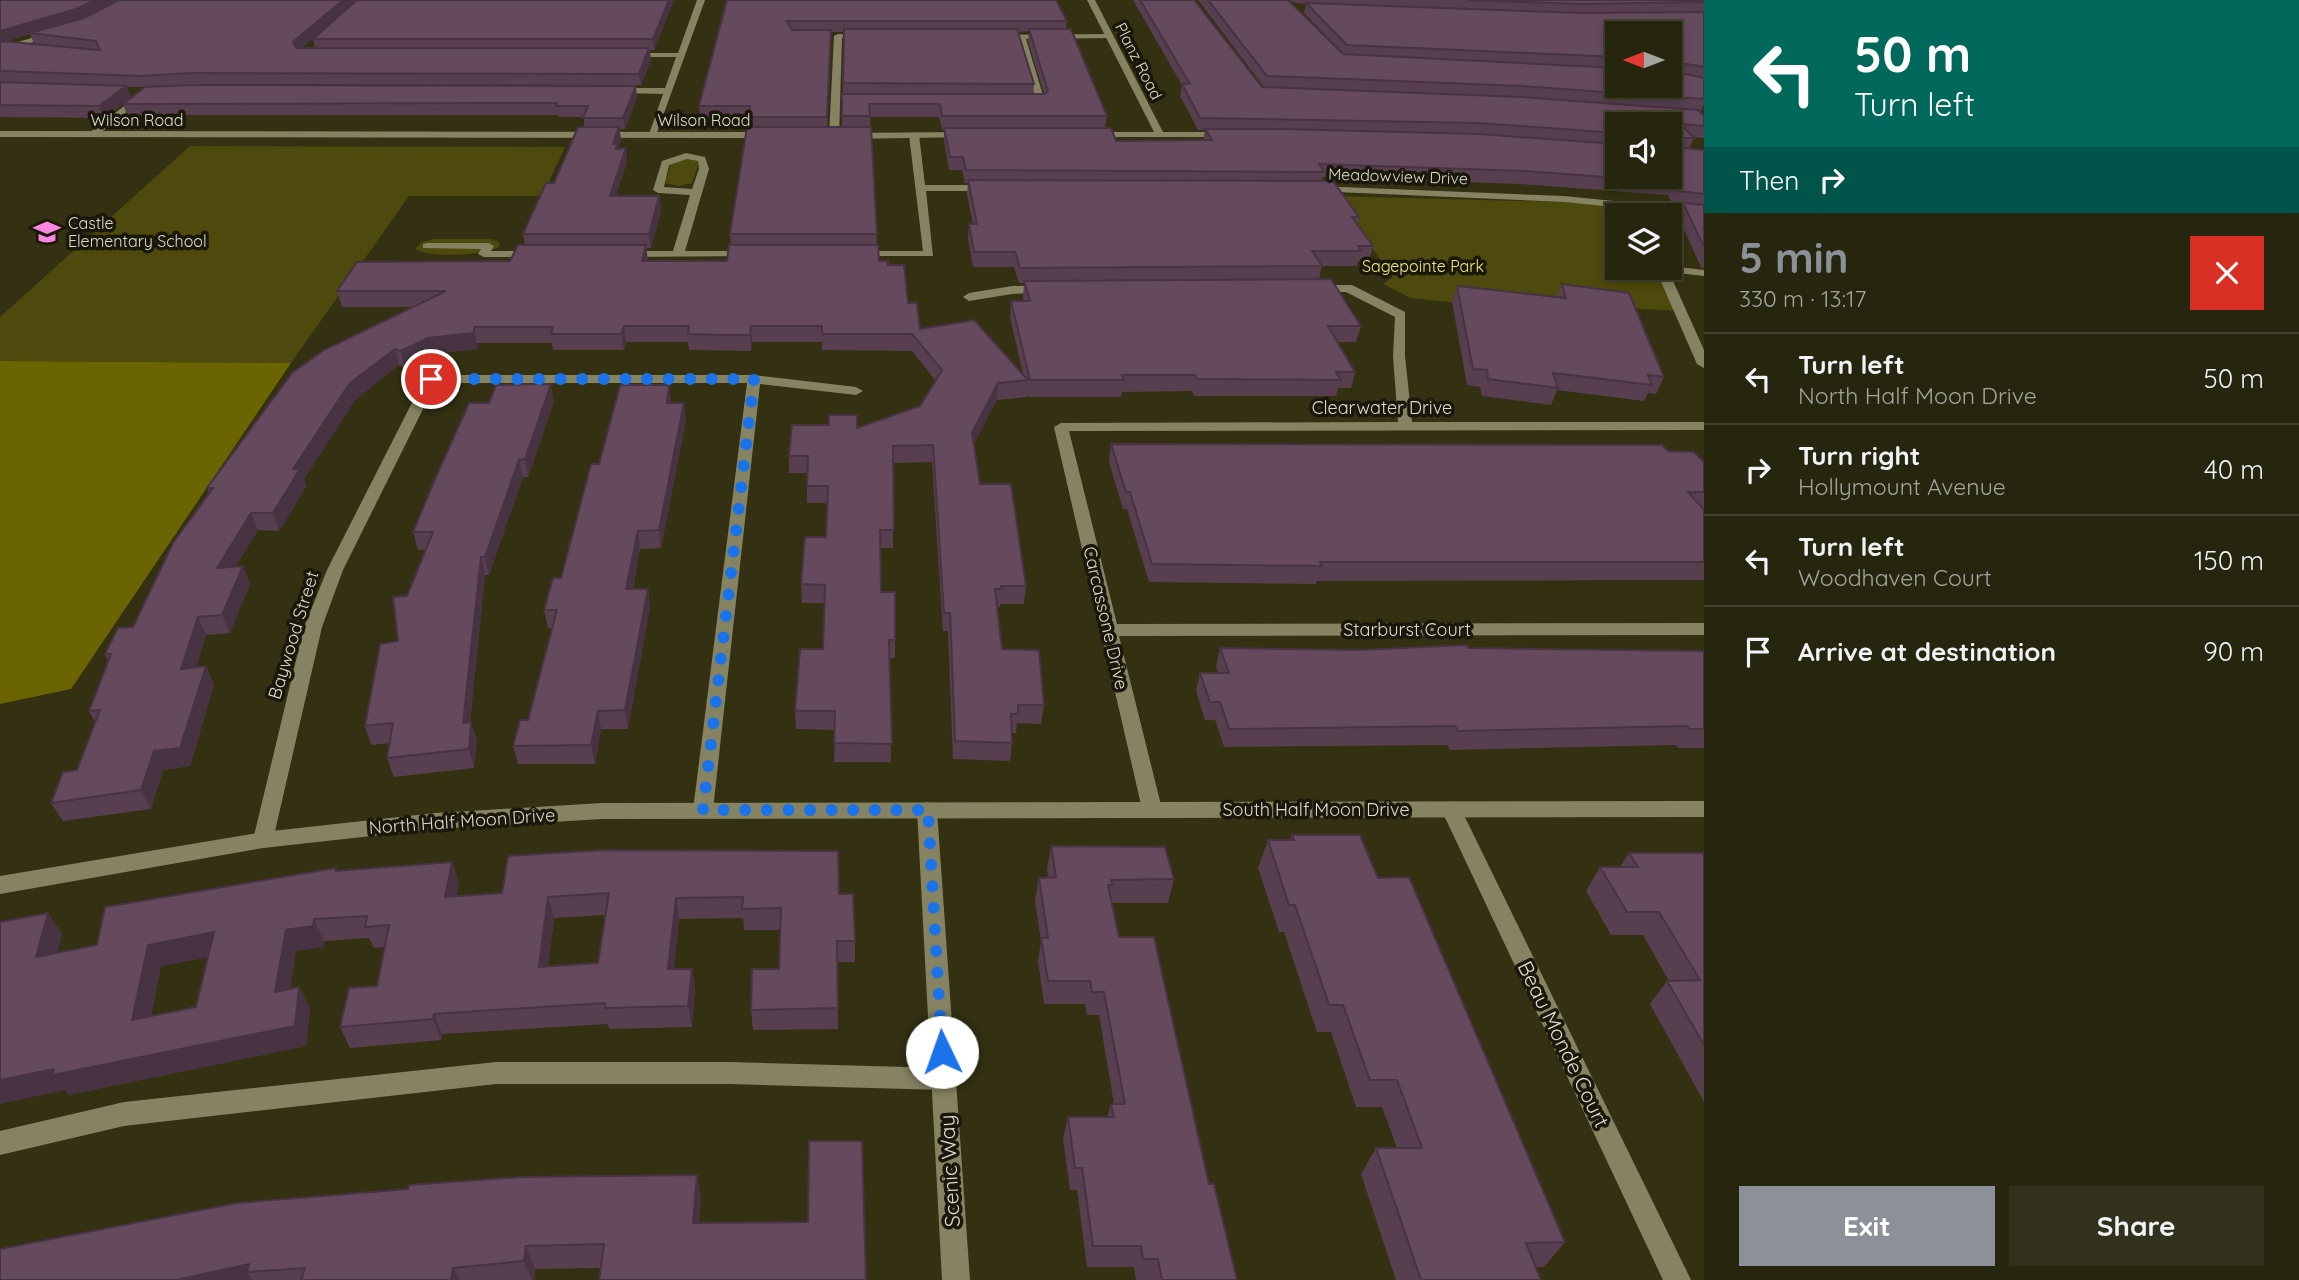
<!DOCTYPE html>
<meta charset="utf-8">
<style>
body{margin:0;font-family:Quicksand,sans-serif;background:#32311c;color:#f1f3f6;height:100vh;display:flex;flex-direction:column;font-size:26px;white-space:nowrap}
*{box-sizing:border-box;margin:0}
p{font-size:23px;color:#a4a59e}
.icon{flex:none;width:38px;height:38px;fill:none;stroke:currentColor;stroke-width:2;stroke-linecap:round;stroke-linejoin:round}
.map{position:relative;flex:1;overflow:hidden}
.drawer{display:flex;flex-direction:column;background:#26250e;width:595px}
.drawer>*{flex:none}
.guide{background:#00695c;color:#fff;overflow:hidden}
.needle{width:46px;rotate:270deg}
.controls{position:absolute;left:1605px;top:21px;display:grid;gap:14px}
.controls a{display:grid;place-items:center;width:77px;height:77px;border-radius:0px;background:#26250e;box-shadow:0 4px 10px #0003,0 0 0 2px #42422e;font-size:35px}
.pin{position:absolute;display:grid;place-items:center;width:60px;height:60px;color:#fff;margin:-30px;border:4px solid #fff;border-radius:50%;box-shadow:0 2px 7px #0007}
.me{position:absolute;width:77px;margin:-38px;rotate:357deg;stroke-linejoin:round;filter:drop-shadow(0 0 5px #0008)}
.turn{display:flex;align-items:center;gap:24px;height:147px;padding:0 35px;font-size:32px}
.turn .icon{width:91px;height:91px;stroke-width:2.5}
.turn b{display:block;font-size:49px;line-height:60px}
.then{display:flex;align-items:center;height:66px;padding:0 35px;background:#0003;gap:14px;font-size:26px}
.round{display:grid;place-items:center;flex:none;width:74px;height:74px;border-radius:0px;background:#32311c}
.head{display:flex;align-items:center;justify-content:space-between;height:119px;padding:0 35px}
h1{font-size:42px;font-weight:700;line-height:52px;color:#8c9099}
.action{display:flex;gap:14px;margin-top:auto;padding:14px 35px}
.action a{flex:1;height:80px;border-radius:0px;background:#8c9099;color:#fff;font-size:28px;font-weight:700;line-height:80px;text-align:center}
.action a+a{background:#32311c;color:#f1f3f6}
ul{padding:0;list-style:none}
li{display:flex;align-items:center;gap:21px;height:91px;padding:0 35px;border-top:2px solid #42422e}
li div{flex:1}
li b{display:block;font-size:26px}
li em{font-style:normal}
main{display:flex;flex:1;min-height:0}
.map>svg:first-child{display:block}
</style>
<main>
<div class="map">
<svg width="1704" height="1280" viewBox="0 0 1704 1280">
<rect width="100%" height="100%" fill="#333112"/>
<path fill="#4e490c" d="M190,146L565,147L542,196H409L291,363L0,361V317Z
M672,159H696L699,162L692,183L678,186L665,183Z
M1335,196L1633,204L1638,215H1617V268H1661L1680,311L1622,308L1544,312L1411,298L1383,284L1393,277Z
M434,239H490L499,242L500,246C488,256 427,258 415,249L422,242Z"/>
<path fill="#6b6402" d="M0,361L291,363L71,689L0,704Z"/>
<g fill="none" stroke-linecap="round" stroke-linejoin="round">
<path fill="#868362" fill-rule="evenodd" d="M838,34L872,36L842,38L839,136L834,139L829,136L834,36Z
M1109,34L1112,38L1026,39L1045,102L1041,105L1021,102L1036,99L1018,39L994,37L998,35Z
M615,88H667L671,91L667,94L612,93Z
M141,93L148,95L95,137H89V133Z
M496,1062H729L944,1068L953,1071L956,1079L953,1087L944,1090L729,1084H496L124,1126L0,1155V1131L124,1102Z"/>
<path fill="#868362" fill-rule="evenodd" d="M697,0H705L656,135L648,137L676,57H626L622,55L626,53H678Z
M53,32L56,36L0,51V47Z
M914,132L919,135L925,185H991L996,188L991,191H926L933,256H851V252L855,251H923L909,135Z
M686,153L705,157L709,169L685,251H750L754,252V256L624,257L618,254L624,251H673L690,195L658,193L653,190L662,161ZM687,159L698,161L699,169L692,189L664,187L669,165Z
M1317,186L1564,196L1704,210V216L1564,202L1313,191L1312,189Z
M427,243H488L494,246L491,251H536L542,254L536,257H484L478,254L481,249L423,248V244Z
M1670,266L1704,270V276L1669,272L1704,350V368L1697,364L1655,268Z
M1046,285L1052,289L1050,292L1012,294L969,301L963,297L969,293L1012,286Z
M1308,285H1352L1405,312V356L1412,422H1704V430L1069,431L1117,624L1704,623V635L1119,636L1162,809L1159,814L1152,817L1145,814L1142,809L1054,427L1061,423L1398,422L1393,356L1395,317L1346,292H1312L1308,291Z
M431,375H754L856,387L863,391L856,395L760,384L713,810L710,815L703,818L696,815L693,810L747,383H436L343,570L322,627L273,840L270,846L263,848L256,846L253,840L304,627L327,570L424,379Z
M1451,801L1458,804L1461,809L1691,1280H1663L1441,809L1444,804Z
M927,802L934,805L937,810L970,1280H942L917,810L920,805Z"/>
<path fill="#868362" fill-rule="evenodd" d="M1087,0H1095L1163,132H1225L1230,135L1228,137H1089L1087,135L1092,132H1154Z
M0,131L767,132L772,135L767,138L0,137Z
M966,132L971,135L969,137L847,139L842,136L847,133Z
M1704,801V817L602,819L435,829L263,848L0,894V876L263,832L435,813L602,803Z"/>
</g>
<path fill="#573f50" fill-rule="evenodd" d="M0,0H674L654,50H650L651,60L641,85L196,84L637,97L625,129H619L621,140L618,149L626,148L627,162L616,196H659L661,211L651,248H647V261H727L731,245L730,234L749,127V118H700L699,106L725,3L1067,21L1066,29L1107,116L1105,128L1116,141L1203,140L1205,130H1198L1180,96L1182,85L1133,0H1194L1262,87H1264L1198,0H1288L1334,44L1304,13L1306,4L1295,3L1289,0H1704V104L1701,111H1699L1704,116V138L1693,137L1694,138L1689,149L1704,150V268L1701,267L1678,216L1682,205L1672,204L1668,195L1520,184L1323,177L1322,181L1359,217L1357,224L1373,246L1369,261H1358L1357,266H1322L1319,279L1361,326L1356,342H1337L1355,372L1351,388H1338L1336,396H1194L1192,391L1122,392L1121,397H1028L1027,392V397L997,400L974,444L980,484L1026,586L1024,604H1000V607H997L1002,649L1044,705L1041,724L1017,723L1016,733H1012V743L1010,761L953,759L948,631H943L932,462L893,463V548H880L881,592L895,640V658H890L891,762H834L835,730L796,729L795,711L823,649L825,603H802L801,584L826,537L827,503H807V473H789V456L857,428L920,406L935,380L912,351L822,350V342H752L751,351L689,350L688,342H626L624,350H553L552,343H477L478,349L432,354L405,368L399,365L355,400L304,479L306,487L279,531L258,530L236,566L250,584L230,633L206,635L196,667L206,666L214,685L190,766L163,770L151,809L63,821L51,803L77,770L95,722L89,711L108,661L105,654L133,627L209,493L207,488L414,307H342L337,291L510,261L525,245L523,234L554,183L584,127V117H558V115H127L123,104L104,118L0,117ZM354,2L313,39L315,48H302ZM1029,31L1028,41L1044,94H1033L1034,84L1018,32ZM831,32H844L842,127H827ZM1617,33L1670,86H1617ZM30,34L34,44L7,41ZM127,87H144L131,97ZM870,117H939L942,129H944V140L949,170H962L965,183H968L967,194L973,224H969L968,239L973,267H1014L1019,283H1024L1023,297L1024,301H1011L1010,317L1023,374L920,329L908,303L888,265L879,261L877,245ZM1617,124L1670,177H1617Z
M1562,284L1664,377L1656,394L1648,393L1644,401L1557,390L1551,405L1482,396L1480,387L1467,385L1452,302L1457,286L1557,297Z
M554,401L528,477H523L489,575H485L470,722L477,740L474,768L394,777L387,758L390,743L371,745L365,726L398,641L407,596L425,550H418L413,532Z
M670,403H684L686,420L661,548L640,549L633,589H648L650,607L628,729H601L595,764H518L513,746L528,720L552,628H548L544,610L561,578L599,464Z
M1111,444L1668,451L1704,462V580L1317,581L1316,584L1149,582L1127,509H1123L1109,462Z
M1220,648L1360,650L1468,648L1704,651V748H1678L1676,745L1450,750L1447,745L1224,747L1215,720H1205L1196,691L1200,673H1218L1216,667Z
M1292,835L1378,878L1565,1242L1544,1267H1536L1541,1280H1396L1361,1174L1376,1148H1397L1382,1107H1356L1331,1032H1317L1284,932H1279L1258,868L1268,840H1290Z
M1051,846L1174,879L1168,903H1112L1119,937L1209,1184L1237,1280H1136L1134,1267H1087L1077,1190H1070L1063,1139L1068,1117H1107L1111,1104H1114L1099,1015H1087L1085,1004H1044L1038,961L1041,941L1035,901L1039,878L1048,877L1047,869Z
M1629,853H1704V1102L1650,1004L1667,981H1669L1643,935H1611L1586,891L1600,867H1620Z
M452,862L459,883L456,896L502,893L839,894L855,941V962H837L838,1029L753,1030L751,1010L779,969L780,930H744L743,918L679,919L674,969H692L695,989L692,1027L609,1029L608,1024L442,1034L441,1040L350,1048L340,1027L377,986L385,947L374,948L369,938L324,941L323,947L296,951L290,989L299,987L310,1008L306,1046L68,1095L65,1090L48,913L62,934L57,953L97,945L338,871ZM606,915L598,963L548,967L554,918ZM208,957L196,1007L151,1016L161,966Z
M697,1175L701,1199L699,1223L866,1280L601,1268L535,1269L534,1280H0Z"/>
<path fill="#473341" d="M95,0H121L80,20L30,33V34L0,43V31Z
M343,0H357L296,53L293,42Z
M669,0H674L654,50L653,39Z
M831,30V41L827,129V117Z
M649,48L651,60L641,85L639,74Z
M126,86L131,97L104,118L99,106Z
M636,86L637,97L625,129L623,118Z
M619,127L621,140L618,149L619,158L613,144Z
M626,148L627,162L611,211L610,196Z
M659,196L661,211L651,248L649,234Z
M646,245L648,260L643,276L642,261Z
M624,326L626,342L624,350L621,334Z
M751,326L752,342L751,351L750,335Z
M474,327L478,349L432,354L405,368L401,351L428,338Z
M395,349L399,365L355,400L304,479L306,487L279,531L273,513L293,469L350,383Z
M998,383L997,400L971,450L972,433Z
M551,384L554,401L528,477L525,459Z
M669,385L671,401L669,420L667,403Z
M684,403L686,420L661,548L659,530Z
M519,460L523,477L489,575L485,557Z
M251,513L258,530L224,586L217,568Z
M638,531L640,549L629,607L626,589Z
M481,557L485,575L468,741L463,723Z
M243,566L250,584L230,633L222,615Z
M648,589L650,607L628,729L625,710Z
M198,617L206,635L190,688L181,669Z
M206,666L214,685L190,766L163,770L151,809L141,790L154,751Z
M598,711L601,729L595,764L591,745Z
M471,722L477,740L474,768L469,749Z
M452,862L459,883L453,918L445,897Z
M548,897L554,918L545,988L539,967Z
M676,898L679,919L672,990L668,969Z
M48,913L62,934L51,978L36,957Z
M314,919L324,941L323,947L296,951L286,1012L275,992L286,930Z
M214,932L225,954L161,966L146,1040L132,1020L148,945Z
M692,969L695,989L692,1027L688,1006Z
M299,987L310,1008L306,1046L68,1095L65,1090L0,1104V1080Z
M434,1014L442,1034L441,1040L433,1019Z
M697,1175L701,1199L697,1246L693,1223Z
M526,1246L535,1269L534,1280H532L524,1261Z
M249,1264L247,1272L252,1280H176Z
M453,1268L459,1280H451Z"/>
<path fill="#65495d" stroke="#473341" stroke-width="2" fill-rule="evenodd" d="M0,0H95L76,9L0,31Z
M119,0H343L293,42L296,48H649L639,74L192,73L142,76L0,71V41L100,50L96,41L30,33L84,18Z
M357,0H669L653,39H313Z
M727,0H1056L1067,21H787L792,30H831L827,117H749L750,106H699Z
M1140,0H1194L1262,87L1522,97L1698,110L1704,116V126L1681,124L1694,138H1673V147L1704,150V194L1678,191L1673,182L1525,171L1319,164L1324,172L966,170L963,157H950L944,128H1111L1116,141L1212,140L1205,129H1283L1479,134L1617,144V177H1670V124H1617V133L1479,123L1200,118L1182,84H1190Z
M1208,0H1288L1343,54L1617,68V86H1670V33H1617V57L1347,45L1306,3L1581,13L1704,12V67L1675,62L1673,71L1704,78V99L1522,86L1267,76Z
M1467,0H1704V2L1581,4Z
M844,29H1017L1034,84L843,83Z
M1029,29H1071L1107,116H942L940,104H869L870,116H842V94H1045L1048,91Z
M0,82L126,86L99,106L0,105Z
M192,85L636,86L623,118H583L588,106H556L557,103L123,104L145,87Z
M578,127H619L613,144H617L616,149L626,148L610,196H659L649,234H523L546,183H554Z
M747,127H871L877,234H730Z
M968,180L1333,181L1359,217H1352L1373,246H1358L1361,251H1312L1322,266L1020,268L1015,252H974L969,224H977Z
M1683,203L1704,205V247Z
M518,245H646L642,261H727L729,245H878L879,261H888V265H904L908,303H917L920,329L974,320L1028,380L998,383L972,433L980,484H1011L1026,586H1001L1002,589H995L1002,649L1039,650L1044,705H1018V714H1011L1012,743L955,741L950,613H944L933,445L893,446L894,530H880L881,592H895V640H889L892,744L834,743L835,711H795L800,649H823L825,585L801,584L805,537H826L828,486H807L808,456H789L792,425H829V415H857V428L920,406L942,370L912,334H822V326H751L750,335H723L688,334L689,326H624L621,334H551L553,327H474V333L428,338L401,351L395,349L350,383L293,469H300L273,513H251L217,568L243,566L222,615L198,617L181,669L206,666L180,748L154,751L141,790L51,803L63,772L77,770L100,710L89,711L111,654H105L118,628L133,627L173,543L213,488H207L292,373L324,350L446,291H337L357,262L510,261Z
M1331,279L1361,326H1328L1355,372H1336L1341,380L1197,379L1195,375H1122L1124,380H1030L1011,301H1030L1024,281Z
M1562,284L1629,293L1664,377L1648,375L1652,385L1553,373L1558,388L1488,379L1487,370L1473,369L1457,286L1566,298Z
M551,384L525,459L519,460L485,557H481L463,723L471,722L469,749L387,758L393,723L365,726L380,644L398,641L393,597L407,596L433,532H413L432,486L469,403H489L496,385Z
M620,385H669L667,403H684L659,530L638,531L626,589H648L625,710L598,711L591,745L513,746L520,720H528L557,610H544L553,578H561L591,464H599Z
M1111,444L1662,445L1668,451L1694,452L1704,462V492H1688L1704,510V562H1320L1322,566L1152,564L1130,492H1126Z
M1467,645L1468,648L1704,651V729H1690L1687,726L1458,731L1455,726L1229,729L1220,702H1210L1200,673H1229L1220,648L1360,650Z
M1292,835H1360L1378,878L1409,877L1565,1242L1526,1243L1541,1280H1421L1376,1148H1422L1397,1080H1370L1343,1005H1329L1295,905H1289L1268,840H1294Z
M1051,846L1165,847L1174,879L1111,880L1112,885H1108L1119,937H1154L1209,1184H1214L1237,1280H1162L1158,1259H1143L1141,1246H1093L1082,1168H1075L1068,1117H1114L1111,1104H1125L1104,992H1092L1090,981H1048L1041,938H1048L1039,878L1056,877Z
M604,850L838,851L839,894H853L855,941H837L838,1008L751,1010L752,969H779L781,908L742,909L743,897L676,898L668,969H692L688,1006L605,1008V1003L434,1014L433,1019L340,1027L349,988L377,986L389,925L365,927L367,916L314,919L313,926L286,930L275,992L299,987L295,1026L52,1075L54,1069L0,1080V922L48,913L36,957L97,945L105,907L336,868V871L452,862L445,897L502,893L508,856ZM609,893L598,963L539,967L548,897ZM214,932L196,1007L132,1020L148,945Z
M1629,853H1704V1045L1667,981L1700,980L1659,912H1627L1600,867H1638Z
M809,1141H862L866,1280H599L604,1244L526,1246L524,1261L453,1268L451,1280H301L305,1268L247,1272L249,1264L176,1280H0V1249L237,1203L408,1189L409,1185L521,1177L697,1175L693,1223L808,1222Z"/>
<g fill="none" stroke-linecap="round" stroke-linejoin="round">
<path stroke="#1a73e8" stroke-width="12" stroke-dasharray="0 21.6" d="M431,379H754L703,810H928L942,1052"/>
</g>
<defs>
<symbol id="school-bare" viewBox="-9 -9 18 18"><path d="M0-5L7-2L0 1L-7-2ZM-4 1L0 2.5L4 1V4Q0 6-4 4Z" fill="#fe85e0" stroke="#19180b" stroke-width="2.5" paint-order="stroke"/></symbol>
</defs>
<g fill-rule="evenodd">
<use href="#school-bare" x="28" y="213" width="38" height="38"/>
</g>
<g text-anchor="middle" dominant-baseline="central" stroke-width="7" stroke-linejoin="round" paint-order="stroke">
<g font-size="16" fill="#dddccb" stroke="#19180b">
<text transform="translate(1139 61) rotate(63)">Planz Road</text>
<text x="137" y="120">Wilson Road</text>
<text x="704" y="120">Wilson Road</text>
<text transform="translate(1398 176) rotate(2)">Meadowview Drive</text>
</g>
<g font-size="16" fill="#dddccb" stroke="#19180b" text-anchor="start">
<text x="68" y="223">Castle<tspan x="68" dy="18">Elementary School</tspan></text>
</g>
<g font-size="16" fill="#f2e879" stroke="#19180b">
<text x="1423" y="266">Sagepointe Park</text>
</g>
<g font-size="18" fill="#dddccb" stroke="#19180b">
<text x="1382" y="407">Clearwater Drive</text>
<text transform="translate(1106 618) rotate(77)">Carcassone Drive</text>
<text x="1407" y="629">Starburst Court</text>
<text transform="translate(293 635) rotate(-73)">Baywood Street</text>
<text x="1316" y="809">South Half Moon Drive</text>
<text transform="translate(462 821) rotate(-4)">North Half Moon Drive</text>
</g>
<g font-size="21" fill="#dddccb" stroke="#19180b">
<text transform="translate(1564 1044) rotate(64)">Beau Monde Court</text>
<text transform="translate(949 1171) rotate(-93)">Scenic Way</text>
</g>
</g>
</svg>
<div class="controls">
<a><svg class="needle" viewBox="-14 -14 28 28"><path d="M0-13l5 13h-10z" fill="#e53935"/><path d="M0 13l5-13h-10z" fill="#a4a59e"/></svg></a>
<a><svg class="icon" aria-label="sound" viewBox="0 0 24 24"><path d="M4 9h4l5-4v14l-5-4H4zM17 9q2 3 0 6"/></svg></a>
<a><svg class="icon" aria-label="layers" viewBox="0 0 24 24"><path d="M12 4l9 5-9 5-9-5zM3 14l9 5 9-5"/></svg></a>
</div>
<div class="pin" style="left:431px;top:379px;background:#d93025"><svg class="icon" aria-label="arrive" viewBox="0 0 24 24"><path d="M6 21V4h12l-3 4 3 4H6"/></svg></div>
<svg class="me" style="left:942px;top:1052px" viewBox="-20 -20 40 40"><circle r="19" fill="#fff"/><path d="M0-13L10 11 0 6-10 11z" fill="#1a73e8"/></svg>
</div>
<section class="drawer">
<div class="guide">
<div class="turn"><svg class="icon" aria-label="left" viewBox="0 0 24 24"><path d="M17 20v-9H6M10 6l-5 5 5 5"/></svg><div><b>50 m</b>Turn left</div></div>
<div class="then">Then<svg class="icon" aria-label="right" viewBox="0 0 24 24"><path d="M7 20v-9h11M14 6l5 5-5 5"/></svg></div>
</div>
<div class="head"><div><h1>5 min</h1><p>330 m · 13:17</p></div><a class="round" style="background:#d93025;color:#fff"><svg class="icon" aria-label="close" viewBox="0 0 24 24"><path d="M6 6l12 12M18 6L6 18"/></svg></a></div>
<ul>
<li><svg class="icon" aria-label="left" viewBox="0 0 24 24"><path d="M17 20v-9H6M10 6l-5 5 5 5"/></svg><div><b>Turn left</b><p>North Half Moon Drive</p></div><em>50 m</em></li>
<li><svg class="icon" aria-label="right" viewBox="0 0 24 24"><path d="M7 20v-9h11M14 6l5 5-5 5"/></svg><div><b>Turn right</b><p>Hollymount Avenue</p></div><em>40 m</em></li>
<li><svg class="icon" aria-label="left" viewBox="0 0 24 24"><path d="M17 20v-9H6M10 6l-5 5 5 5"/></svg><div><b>Turn left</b><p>Woodhaven Court</p></div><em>150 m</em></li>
<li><svg class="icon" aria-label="arrive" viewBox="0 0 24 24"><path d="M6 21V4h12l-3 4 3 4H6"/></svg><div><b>Arrive at destination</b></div><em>90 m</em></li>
</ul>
<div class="action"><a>Exit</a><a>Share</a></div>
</section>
</main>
